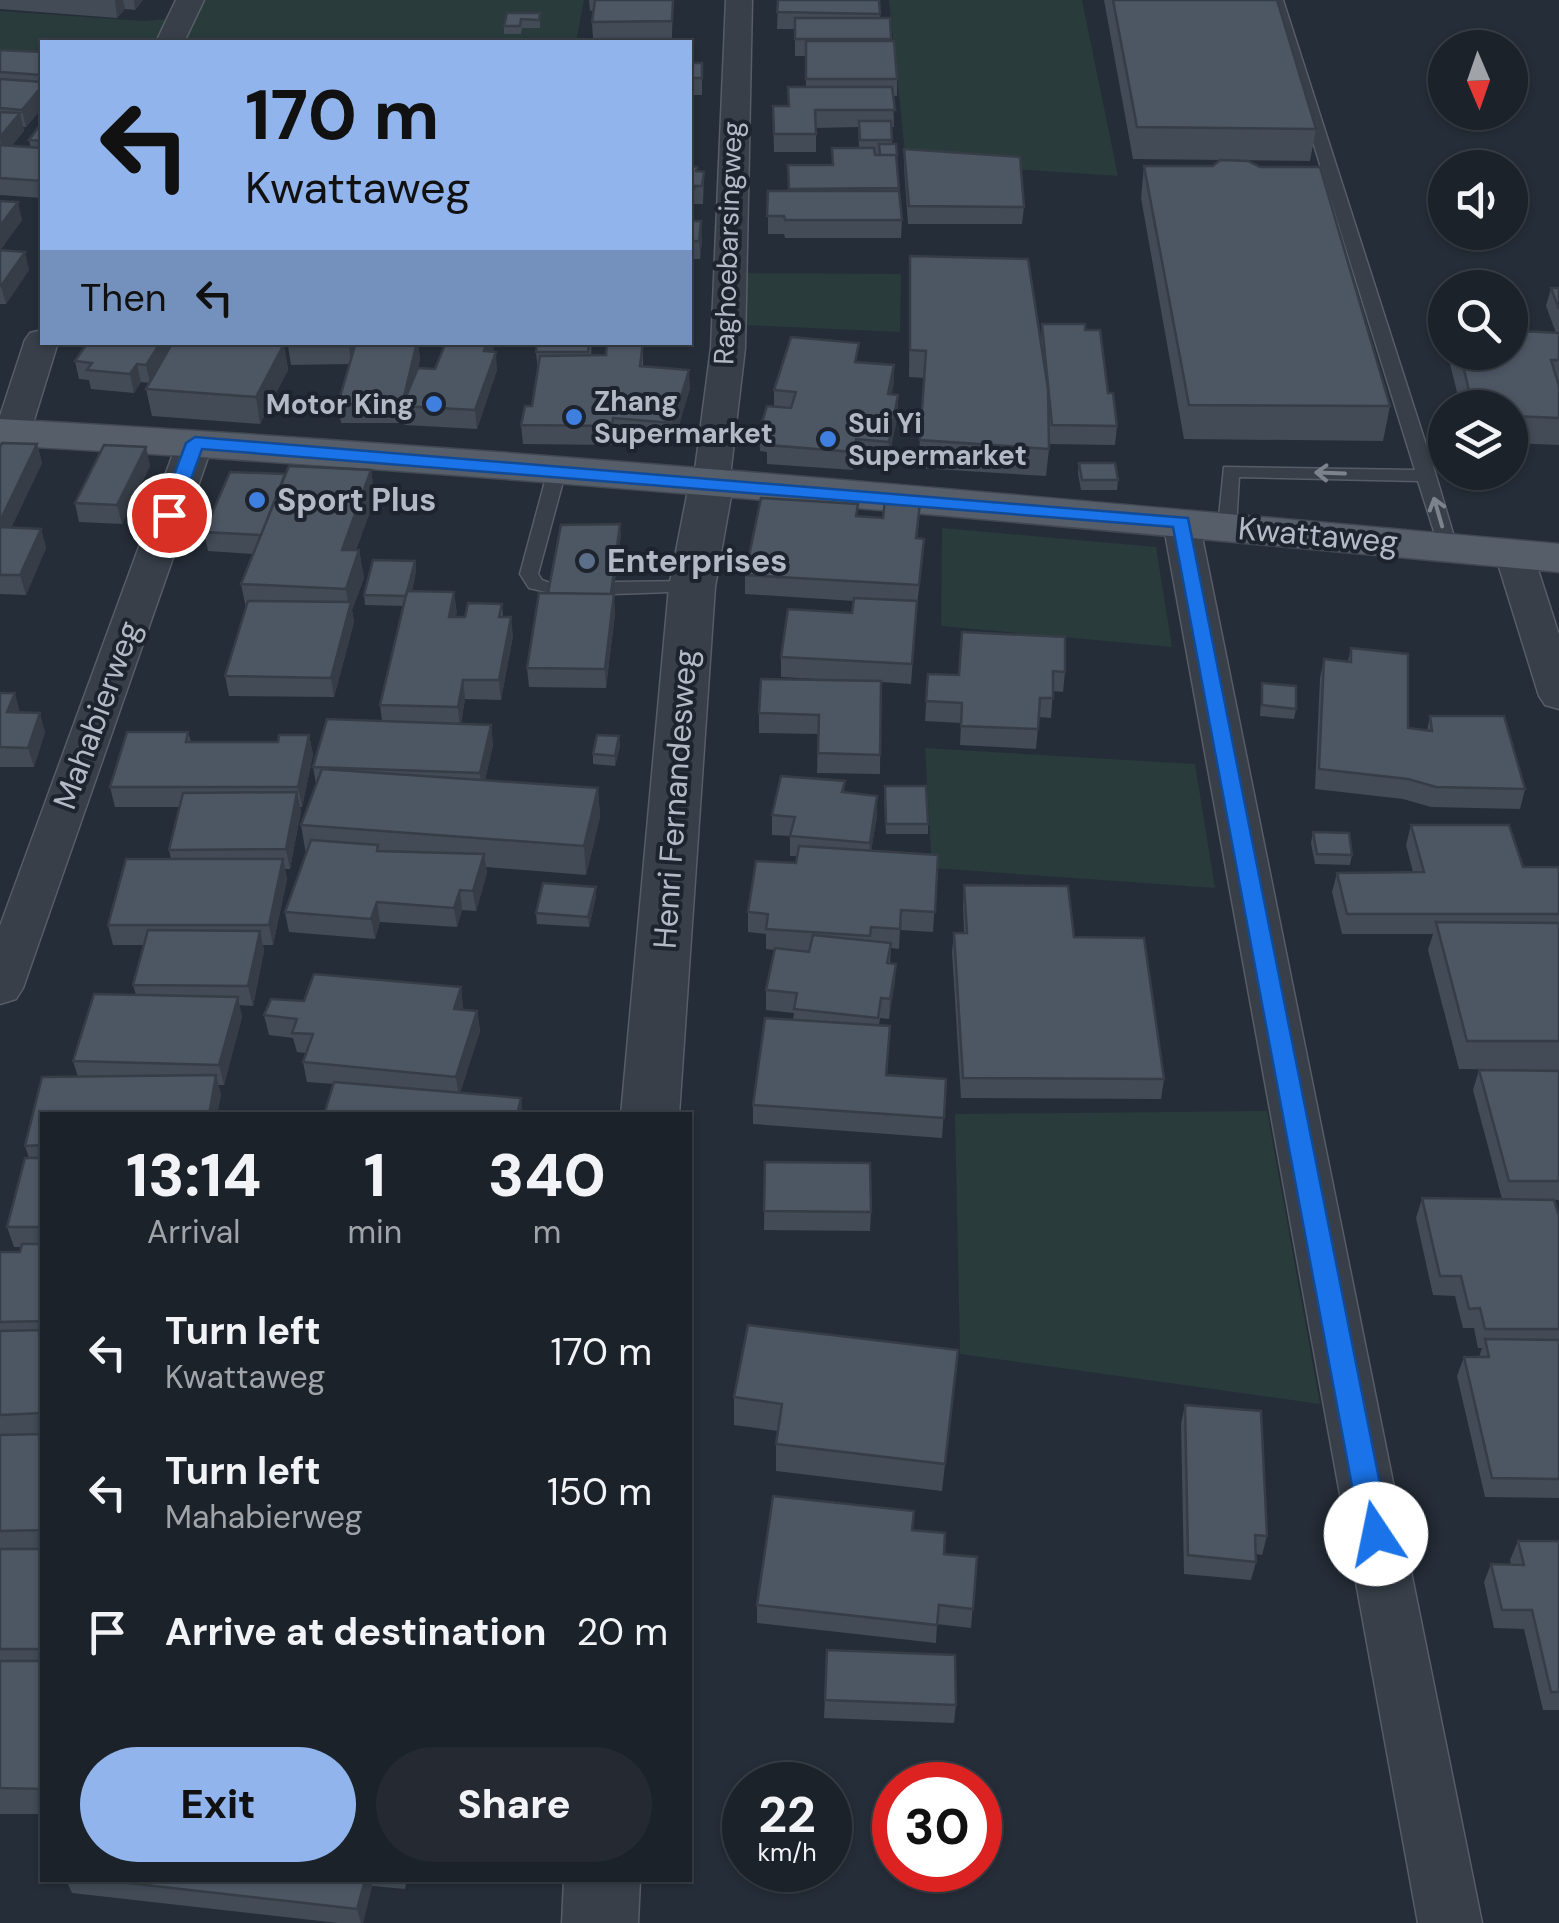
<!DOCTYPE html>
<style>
body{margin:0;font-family:"DM Sans",sans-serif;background:#252a32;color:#f1f3f6;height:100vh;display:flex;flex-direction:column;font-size:38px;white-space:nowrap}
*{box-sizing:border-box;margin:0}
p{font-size:32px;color:#a0a4a8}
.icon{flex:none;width:55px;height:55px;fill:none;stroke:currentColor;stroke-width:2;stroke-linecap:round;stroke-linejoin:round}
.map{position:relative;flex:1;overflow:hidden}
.sheet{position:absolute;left:40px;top:1112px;width:652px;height:770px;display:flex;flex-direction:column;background:#1c222a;border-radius:0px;box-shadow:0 2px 8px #0004,0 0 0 2px #3a3f47}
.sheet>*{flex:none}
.banner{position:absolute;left:40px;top:40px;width:652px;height:305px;border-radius:0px;box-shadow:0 2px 8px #0004,0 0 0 2px #3a3f47;background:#91b4ec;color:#111;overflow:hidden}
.needle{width:65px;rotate:178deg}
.buttons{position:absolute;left:1428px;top:30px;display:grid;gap:20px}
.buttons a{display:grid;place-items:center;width:100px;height:100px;border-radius:50%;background:#1c222a;box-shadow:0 2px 8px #0004,0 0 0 2px #3a3f47;font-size:50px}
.speed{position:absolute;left:722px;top:1762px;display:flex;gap:20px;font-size:50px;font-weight:700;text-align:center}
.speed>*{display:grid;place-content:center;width:130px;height:130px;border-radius:50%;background:#1c222a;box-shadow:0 2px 8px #0004,0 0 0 2px #3a3f47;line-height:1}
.speed small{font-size:25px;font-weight:400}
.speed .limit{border:15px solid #d22;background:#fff;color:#111}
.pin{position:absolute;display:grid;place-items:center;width:85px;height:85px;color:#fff;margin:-42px;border:5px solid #fff;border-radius:50%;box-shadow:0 2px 10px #0007}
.me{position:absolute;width:110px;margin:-55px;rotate:349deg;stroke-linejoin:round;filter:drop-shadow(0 0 8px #0008)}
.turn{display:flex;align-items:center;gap:35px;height:210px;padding:0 40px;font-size:45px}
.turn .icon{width:130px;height:130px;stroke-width:2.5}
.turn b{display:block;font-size:70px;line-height:85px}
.then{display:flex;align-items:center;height:95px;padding:0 40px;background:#0003;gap:20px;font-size:38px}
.eta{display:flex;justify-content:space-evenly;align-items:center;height:170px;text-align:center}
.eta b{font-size:60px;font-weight:800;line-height:70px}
.primary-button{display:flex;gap:20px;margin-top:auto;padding:20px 40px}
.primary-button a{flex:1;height:115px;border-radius:60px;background:#91b4ec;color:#111;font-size:40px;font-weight:800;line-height:115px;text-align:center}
.primary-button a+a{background:#252a32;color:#f1f3f6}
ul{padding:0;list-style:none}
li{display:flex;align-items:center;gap:30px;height:140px;padding:0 40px}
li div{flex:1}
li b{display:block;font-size:38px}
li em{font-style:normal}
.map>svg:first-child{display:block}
</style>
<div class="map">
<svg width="1559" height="1923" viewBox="0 0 1559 1923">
<rect width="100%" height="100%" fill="#252d38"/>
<path fill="#293b3b" d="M203,0H584L576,42H184Z
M889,0H1082L1118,176L906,162Z
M0,11L144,21L167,19L157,42H42V65L0,62Z
M742,273L901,274L900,332L743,325Z
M942,528L1156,547L1172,647L941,626Z
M925,748L1195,764L1215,888L932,868Z
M1267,1111L1320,1404L960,1354L955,1114Z"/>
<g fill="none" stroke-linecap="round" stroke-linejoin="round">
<defs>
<path id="service" d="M1269,0H1283L1436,476L1457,547L1455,551H1441L1439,547L1418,481L1239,477L1236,527L1227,533L1218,527L1224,467L1415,470Z
M556,469L565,474L538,574L542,580L560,587L551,593L529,588L520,574L547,474Z
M692,581L701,587L699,591L614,594L604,588L614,582Z"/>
<path id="minor" d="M176,0H204L184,42H156Z
M726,0H752L745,348L729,485L724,493L711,496L698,493L693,485L711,348Z
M42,330V342H58L30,433L24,440L12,444L0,441V416L25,340L30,333Z
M195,432L207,436L213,443L23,988L16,999L0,1004V926L177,443L183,436Z
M1181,511L1194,514L1199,522L1482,1923H1418L1163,522L1168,514Z
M1514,543L1527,546L1533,554L1559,635V709L1545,705L1539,696L1495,554L1501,546Z"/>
<path id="tertiary" d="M711,472L727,476L733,485L715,587L679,1115H621L669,587L689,485L695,476Z
M564,1880H640L638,1923H562Z"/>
<path id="primary" d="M0,419C520,448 1040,497 1559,544V572C1040,524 521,474 0,445Z"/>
</defs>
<use href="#service" stroke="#565d67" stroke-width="3"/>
<use href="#minor" stroke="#565d67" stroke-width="3"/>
<use href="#tertiary" stroke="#565d67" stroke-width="3"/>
<use href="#primary" stroke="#414852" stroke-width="3"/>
<use href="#service" fill="#383f49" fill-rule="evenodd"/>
<use href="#minor" fill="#383f49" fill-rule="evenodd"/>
<use href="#tertiary" fill="#383f49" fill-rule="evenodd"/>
<use href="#primary" fill="#565e69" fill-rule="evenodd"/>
</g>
<path fill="#424b56" d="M0,0H143L135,10L125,9L117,18L0,9Z
M589,0H673L672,38H593L592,22L594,10L590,11Z
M778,0H879L880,18H890L891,41L897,79V96H893L894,127H892V144L897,163L902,220L901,238H785L784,234H768V191H788V165H832V148H859L858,127L816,128V152H774L773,106H788V87H806L805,56H795V29H777Z
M1104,0H1277L1316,129L1310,161L1133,159Z
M540,13V28H522L521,34H504V26Z
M0,50L42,52V108L26,127H23L24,131L11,146L31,148L29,140L42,122V198L0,195Z
M690,63H702V95H690Z
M904,149L1024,207L1022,224H908L904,167Z
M690,166L697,171L704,172L703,204H694V207H690Z
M1144,166L1390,406L1383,441L1184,439L1141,198Z
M0,201L22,220L0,250L29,270L6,304H0Z
M690,221L702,239L700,259H690Z
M910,256L1041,342L1042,324L1085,330L1108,393L1117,426L1115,445L1050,444L1048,426L1049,449L1046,476L918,468L924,378L909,377Z
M1551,288H1559V445L1510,443V408H1461L1447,352H1510L1519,331L1556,333L1546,306Z
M418,342L420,359L418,368L435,369L445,344L434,342H493V352L497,370L477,429L405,425L404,423H341L338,404L350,364L291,365L288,346Z
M592,342L591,355H606L643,342V366L690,388L674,442L614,437L613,445L523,444L521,425L532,406L538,371L536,352Z
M284,344L288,370L260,424L152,416L146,389L150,383L141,382L134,393L91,389L89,380L79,379L75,361Z
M859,363L894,365L891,394L898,395V414L888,461L856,458L853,470L767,464V452L760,451L759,433L774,407V390Z
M37,444L42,463L11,528L41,529L46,548L26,595L0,594V447Z
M146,447L150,466L122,524L79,522L75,503Z
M1079,463L1118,480L1117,490H1081L1078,473Z
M371,470L375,498L356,550H359L364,578L352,610L354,622L334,697L229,696L225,676L246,608L241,584L253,554L208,551L204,532L285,474Z
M858,516L919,522L917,538L924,539L923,558L917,605L911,684L881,682L880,774L817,773L818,734L759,733V713L853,681L781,677V657L852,613L854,601L745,594V575Z
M621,534L613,594L615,614L606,688L529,687L527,668L548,593Z
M415,561L416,571L412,591L457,612L455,617H465L502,604L503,617L513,636L501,700L465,699L461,724L491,725L493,745L485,780L598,788L600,817L586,875L486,867L487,873L476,911L462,910L457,927L380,922L375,939L289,932L285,912L306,854L301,825L316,784L313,767L382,721L380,705L404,606L365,605L364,595Z
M962,632L1065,672L1063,692L1053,691L1051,718L1039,717L1036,749L960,745L961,723L925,721L928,674L959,675Z
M1351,648L1408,728L1427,731L1430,716L1525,789L1520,809L1431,807L1403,799L1315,789L1320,678L1324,659L1348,661Z
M1262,683L1296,709L1294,719L1260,716Z
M0,693L20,713L45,732L34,767H0Z
M127,732H188L191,742H278L279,735H309L313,755L302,807H300L301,811L290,869H285L287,879L273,945H263L264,951L253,1006L239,1005L242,1017L224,1085H218L221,1095L217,1115H42V1549H38H42V1814H0V1252H20L22,1247H14L7,1227L25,1158H29L25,1146L42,1077H78L73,1061L94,994L136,995L133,985L144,945H113L108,925L126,859H171L169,850L180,807H115L110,787Z
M619,736L620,746L615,766L593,764V754Z
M845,781L844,793L877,796V816L871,851L938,855L933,932L900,930L899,949L891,948L890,963L896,964L889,1019L880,1018L879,1025L887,1075L946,1079L942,1138L753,1124V1105L793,1020L794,1013L766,1010V990L775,950L766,949V934L748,932V912L796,863L798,856H790V836L772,835V815Z
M884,796L928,824V834H886Z
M1411,825L1523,867H1559V1070L1459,1069L1428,950L1433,934H1342L1332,892L1337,873L1413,872L1406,845Z
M1313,832L1352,855L1350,865L1315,864L1311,843Z
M964,885L1074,937L1164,1079L1161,1099L961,1098L952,952L954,933H964L963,905Z
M596,887V897L589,927L537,924L536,913Z
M461,987L463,1010L477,1011L480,1031L460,1093L307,1082L303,1062L306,1053L297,1052L293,1038L269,1035L264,1015L304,1001Z
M1479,1070L1559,1071V1200H1554L1559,1216V1498L1485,1497L1457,1376L1464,1357H1479L1482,1348H1478L1474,1328H1463L1455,1296L1433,1295L1416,1218L1422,1198L1502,1199L1473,1090Z
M765,1162L871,1212L870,1231L764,1230Z
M958,1350L942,1491L776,1471V1444L778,1431L734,1425V1397Z
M1185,1405L1267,1536L1262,1555L1256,1554V1562L1251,1580L1184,1574L1181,1424Z
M913,1530L944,1554L977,1557L971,1628L937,1624L936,1643L757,1623V1605Z
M1518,1541H1559V1710H1543L1524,1629L1494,1628L1484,1582L1491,1564H1511L1510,1560Z
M827,1650L956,1705L954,1723L824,1718Z
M66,1880H407L405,1889L372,1886L363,1923H338L72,1893Z"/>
<path fill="#363d46" d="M115,0H123L125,9L117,18Z
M134,0H143L135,10Z
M42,86V108L26,127L22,110Z
M20,113L24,131L2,158L0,137Z
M18,202L22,220L0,251V226Z
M701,221L702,239L700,259L699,241Z
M25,252L29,270L6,304L1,286Z
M693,280L694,298L690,315V295Z
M161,342H177L150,383L146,365Z
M349,342H356L351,364L349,346Z
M418,342L420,359L408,407L402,406L404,424L402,405Z
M487,342H493L494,349L486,370L484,351Z
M284,344L288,370L260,424L256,397Z
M496,352L497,370L477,429L475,410Z
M137,364L141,382L134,393L130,374Z
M894,365V384L887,413L888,394Z
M689,370L690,388L674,442L673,423Z
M898,395V414L888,461L889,442Z
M856,439V458L853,470L854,452Z
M37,444L42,463L2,547L0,538V521Z
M146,447L150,466L122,524L117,505Z
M371,470L375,498L346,577L342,550Z
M620,524L621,534L612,605L611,595Z
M41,529L46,548L26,595L20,575Z
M359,550L364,578L352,610L354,622L334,697L331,678L349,610L346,589Z
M415,561L416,571L408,606L407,596Z
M454,592L457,612L452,637L449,617Z
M614,594L615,614L606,688L605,669Z
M511,617L513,636L501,700L499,680Z
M463,680L465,699L460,727L458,707Z
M15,693L20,712H7Z
M40,713L45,732L34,767L28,748Z
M491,725L493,745L482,793L480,773Z
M309,735L313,755L302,807L298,787Z
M619,736L620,746L615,766V756Z
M598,788L600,817L586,875L584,846Z
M297,792L301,811L290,869L286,849Z
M877,796V816L869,863L870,843Z
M484,854L487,873L476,911L473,891Z
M283,859L287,879L273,945L269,925Z
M596,887V897L589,927L588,917Z
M460,890L462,910L457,927L454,908Z
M377,902L380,922L375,939L371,919Z
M260,931L264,951L253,1006L248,986Z
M896,964L895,983L889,1019L890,999Z
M461,987L463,1007L457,1029L454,1009Z
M238,997L242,1017L224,1085L219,1065Z
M477,1011L480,1031L459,1097L456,1077Z
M216,1075L221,1095L217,1115H209Z
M521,1098L523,1115H517Z
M365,1880H370L372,1886L363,1923H361L357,1909Z"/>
<path fill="#4d5764" stroke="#363d46" stroke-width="2.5" d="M595,0H673L672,21L592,22Z
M778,0H879L880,14L777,12Z
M1113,0H1277L1316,129L1137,127Z
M507,13H540L539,20L521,19L520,26H504Z
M795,18H890L891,39H795Z
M806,41H894L897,79H806Z
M0,50L42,52V75L0,72Z
M690,63H702V78H690Z
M0,79L42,82V86L22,110L0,108Z
M788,87H892L895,110H815L816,134H774L773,106H789Z
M0,112L20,113L0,137Z
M859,121H891L892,140H860Z
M42,122V141L29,140Z
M879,144H896L897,155H880Z
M0,145L42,148V181L0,178Z
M832,148H874L875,155H896L899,188L789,189L788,165H833Z
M904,149L1020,157L1024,207L909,206Z
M1220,160L1248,161L1260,167H1320L1390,406L1189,405L1144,166H1213Z
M690,166L697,167L696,171L704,172L702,186H694V189H690Z
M768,191H899L902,220H785L784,216H767Z
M0,201L18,202L0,226Z
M690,221H701L699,241H690Z
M0,250L25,252L1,286H0Z
M910,256L1028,259L1048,389L1049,449L920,440L926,351L910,350Z
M1551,288H1559V309Z
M1510,313H1514L1519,331L1559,333V360H1551L1559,386V418L1510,416V408H1473L1460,352H1510Z
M1042,324H1085V330H1100L1108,393H1113L1117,426L1052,425Z
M791,337L859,343L855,362L894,365L888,394L898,395L889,442L856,439L854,452L767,445L770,433H759L767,406L791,408L796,392L774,390Z
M88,342H161L146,365L137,364L130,374L87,370L92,363L75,361Z
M173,342H269L284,344L256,397L146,389Z
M288,342H349V346H288Z
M356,342H417L402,405L338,404Z
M446,342H487L484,351L496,352L475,410L402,406L418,368L435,369Z
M537,342H589L588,352H536Z
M607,342H643L640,366L689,370L673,423L613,418L612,426L521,425L525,406H532L540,356L606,355Z
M2,443L37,444L0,521V447Z
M104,445L146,447L117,505L75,503Z
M1079,463H1115L1118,480H1082Z
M289,466L371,470L342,550H359L346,589L241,584Z
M230,472L285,474L261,535L204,532Z
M761,498L858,504L856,516L883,518L885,500L920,503L916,538L924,539L919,585L745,575Z
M620,524L611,594L548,593L561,525Z
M0,527L41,529L20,575H0Z
M373,560L415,561L406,596L364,595Z
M407,591L454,592L449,617H465L468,603L502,604L499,617H511L499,680H463L458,707L380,705Z
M539,593L614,594L605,669L527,668Z
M854,598L917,601L912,664L781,657L788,609L852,613Z
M248,601L351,602L331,678L225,676Z
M962,632L1065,637V672L1053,671V698H1040L1038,729L961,726L962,703L926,701L928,674L959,675Z
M1351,648L1408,654V728L1432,731L1430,716H1504L1525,789L1436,787L1408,779L1319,769L1324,659L1351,662Z
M761,679L881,681L880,755L818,753L819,715L759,713Z
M1262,683L1296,686V709L1262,705Z
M0,693H15L7,712L40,713L28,748L0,747Z
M327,719L491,725L480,773L313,767Z
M127,732H188L186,742H278L279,735H309L298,787H110Z
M597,735L619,736L615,756L593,754Z
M322,769L598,788L584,846L301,825Z
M781,776L845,781L842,792L877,796L870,843L790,836L795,817L772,815Z
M885,786H926L928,824H886Z
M297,792L286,849L169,850L183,793Z
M1411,825H1509L1523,867H1559V914H1347L1337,873L1424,872Z
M1313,832L1349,833L1352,855L1317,854Z
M311,840L378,845L377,851L484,854L473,891L460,890L454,908L377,902L371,919L285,912Z
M799,846L938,855L935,912L901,910L900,929L871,927L870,936L766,929L768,914L748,912L756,861L796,863Z
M126,859H283L269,925H108Z
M543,883L596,887L588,917L536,913Z
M964,885L1068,886L1074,937L1144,938L1164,1079L963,1078L954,933H967Z
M1436,922L1559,923V1041H1467Z
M148,930L260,931L248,986L133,985Z
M813,935L891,943L887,963L896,964L890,999L881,998L878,1018L794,1009L797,993L766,990L775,948L809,952Z
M314,974L461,987L454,1009L477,1011L456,1077L303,1062L313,1034L292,1033L297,1019L264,1015L271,999L304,1001Z
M94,994L238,997L219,1065L73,1061Z
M765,1018L890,1026L886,1075L946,1079L944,1118L753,1105Z
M1479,1070L1559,1071V1181H1509Z
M216,1075L209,1115H42V1145L25,1146L42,1077Z
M334,1082L521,1098L517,1115H324Z
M25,1158H42V1227H7Z
M765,1162L870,1163L871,1212L764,1211Z
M1422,1198L1554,1200L1559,1216V1329H1485L1480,1308L1469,1309L1461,1276H1440Z
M22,1244H42V1321L0,1322V1252H20Z
M748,1325L958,1350L945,1464L776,1444L782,1404L734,1397Z
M42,1330V1413L0,1415V1331Z
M1485,1339L1559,1340V1479L1492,1478L1464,1357H1489Z
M1185,1405L1261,1411L1267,1536L1255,1535L1256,1562L1188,1555Z
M42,1434V1530L0,1531V1435Z
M773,1496L914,1511L912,1530L945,1533L944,1554L977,1557L973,1609L939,1605L937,1625L757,1605Z
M1518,1541H1559V1692H1551L1532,1610H1502L1491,1564L1524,1565Z
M0,1549H42V1649H0Z
M827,1650L955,1655L956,1705L825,1700Z
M0,1661H42V1789L0,1788Z
M101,1880H365L357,1909Z"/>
<defs><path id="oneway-shaft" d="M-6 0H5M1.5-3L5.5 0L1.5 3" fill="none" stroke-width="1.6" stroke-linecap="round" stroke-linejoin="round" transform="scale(2.5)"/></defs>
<g stroke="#7c838d">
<use href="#oneway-shaft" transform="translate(1330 473) rotate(-178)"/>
<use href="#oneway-shaft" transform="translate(1438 512) rotate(-106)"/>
</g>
<path fill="#1a73e8" stroke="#114b97" stroke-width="2.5" d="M195,437L1188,518L1390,1534L1385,1542L1376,1546L1366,1542L1361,1534L1173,527L202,449L178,515L169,521L162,519L159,515L186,443Z"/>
<g fill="#3f7fe0" stroke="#1d242e" stroke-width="4">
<circle cx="434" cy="404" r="10"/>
<circle cx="574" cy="417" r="10"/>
<circle cx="828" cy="439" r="10"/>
<circle cx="257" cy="500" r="10"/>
</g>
<circle fill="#5c6f8a" stroke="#1d242e" stroke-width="4" cx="587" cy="561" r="10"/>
<g text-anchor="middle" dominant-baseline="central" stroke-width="8" stroke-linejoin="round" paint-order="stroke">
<g font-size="28" fill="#b3bac5" stroke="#1d242e">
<text transform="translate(728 243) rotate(-88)">Raghoebarsingweg</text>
</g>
<g font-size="28" font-weight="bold" fill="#b3bac5" stroke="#1d242e" text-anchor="start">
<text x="594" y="401">Zhang<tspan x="594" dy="32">Supermarket</tspan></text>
<text x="414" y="404" text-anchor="end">Motor King</text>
<text x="848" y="423">Sui Yi<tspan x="848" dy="32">Supermarket</tspan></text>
</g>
<g font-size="32" font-weight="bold" fill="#b3bac5" stroke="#1d242e" text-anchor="start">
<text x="277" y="500">Sport Plus</text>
<text x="607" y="561">Enterprises</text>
</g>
<g font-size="32" fill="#b3bac5" stroke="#1d242e">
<text transform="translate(1318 535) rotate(5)">Kwattaweg</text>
<text transform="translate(97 715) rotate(-70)">Mahabierweg</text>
<text transform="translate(675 799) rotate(-86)">Henri Fernandesweg</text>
</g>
</g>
</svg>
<div class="buttons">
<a><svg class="needle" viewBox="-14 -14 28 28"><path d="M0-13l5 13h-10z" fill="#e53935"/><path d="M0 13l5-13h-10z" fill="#a0a4a8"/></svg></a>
<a><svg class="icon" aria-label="sound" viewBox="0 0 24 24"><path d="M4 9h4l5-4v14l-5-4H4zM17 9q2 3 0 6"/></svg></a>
<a><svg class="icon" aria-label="search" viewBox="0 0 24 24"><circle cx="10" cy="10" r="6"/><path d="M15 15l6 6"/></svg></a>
<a><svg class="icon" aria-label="layers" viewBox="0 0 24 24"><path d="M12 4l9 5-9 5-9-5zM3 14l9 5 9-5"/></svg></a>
</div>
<div class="speed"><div>22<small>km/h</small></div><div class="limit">30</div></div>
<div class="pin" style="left:169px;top:515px;background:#d93025"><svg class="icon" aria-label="arrive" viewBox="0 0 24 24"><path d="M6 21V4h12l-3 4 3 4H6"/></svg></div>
<svg class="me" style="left:1376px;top:1534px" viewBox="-20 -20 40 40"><circle r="19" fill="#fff"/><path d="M0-13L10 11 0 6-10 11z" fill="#1a73e8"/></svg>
<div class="banner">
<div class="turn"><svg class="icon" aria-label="left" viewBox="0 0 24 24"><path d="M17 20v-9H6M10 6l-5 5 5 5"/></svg><div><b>170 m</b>Kwattaweg</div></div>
<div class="then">Then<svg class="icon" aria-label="left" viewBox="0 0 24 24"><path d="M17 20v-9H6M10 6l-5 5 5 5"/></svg></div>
</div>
<section class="sheet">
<div class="eta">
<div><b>13:14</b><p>Arrival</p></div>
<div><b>1</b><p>min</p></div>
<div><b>340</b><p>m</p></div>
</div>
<ul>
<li><svg class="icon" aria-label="left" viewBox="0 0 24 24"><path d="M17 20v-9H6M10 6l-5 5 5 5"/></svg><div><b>Turn left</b><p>Kwattaweg</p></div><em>170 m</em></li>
<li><svg class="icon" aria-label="left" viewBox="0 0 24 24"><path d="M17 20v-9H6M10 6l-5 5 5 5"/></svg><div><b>Turn left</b><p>Mahabierweg</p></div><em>150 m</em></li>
<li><svg class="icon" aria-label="arrive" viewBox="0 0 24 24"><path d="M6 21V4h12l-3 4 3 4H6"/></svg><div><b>Arrive at destination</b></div><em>20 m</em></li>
</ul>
<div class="primary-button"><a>Exit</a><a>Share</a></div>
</section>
</div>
